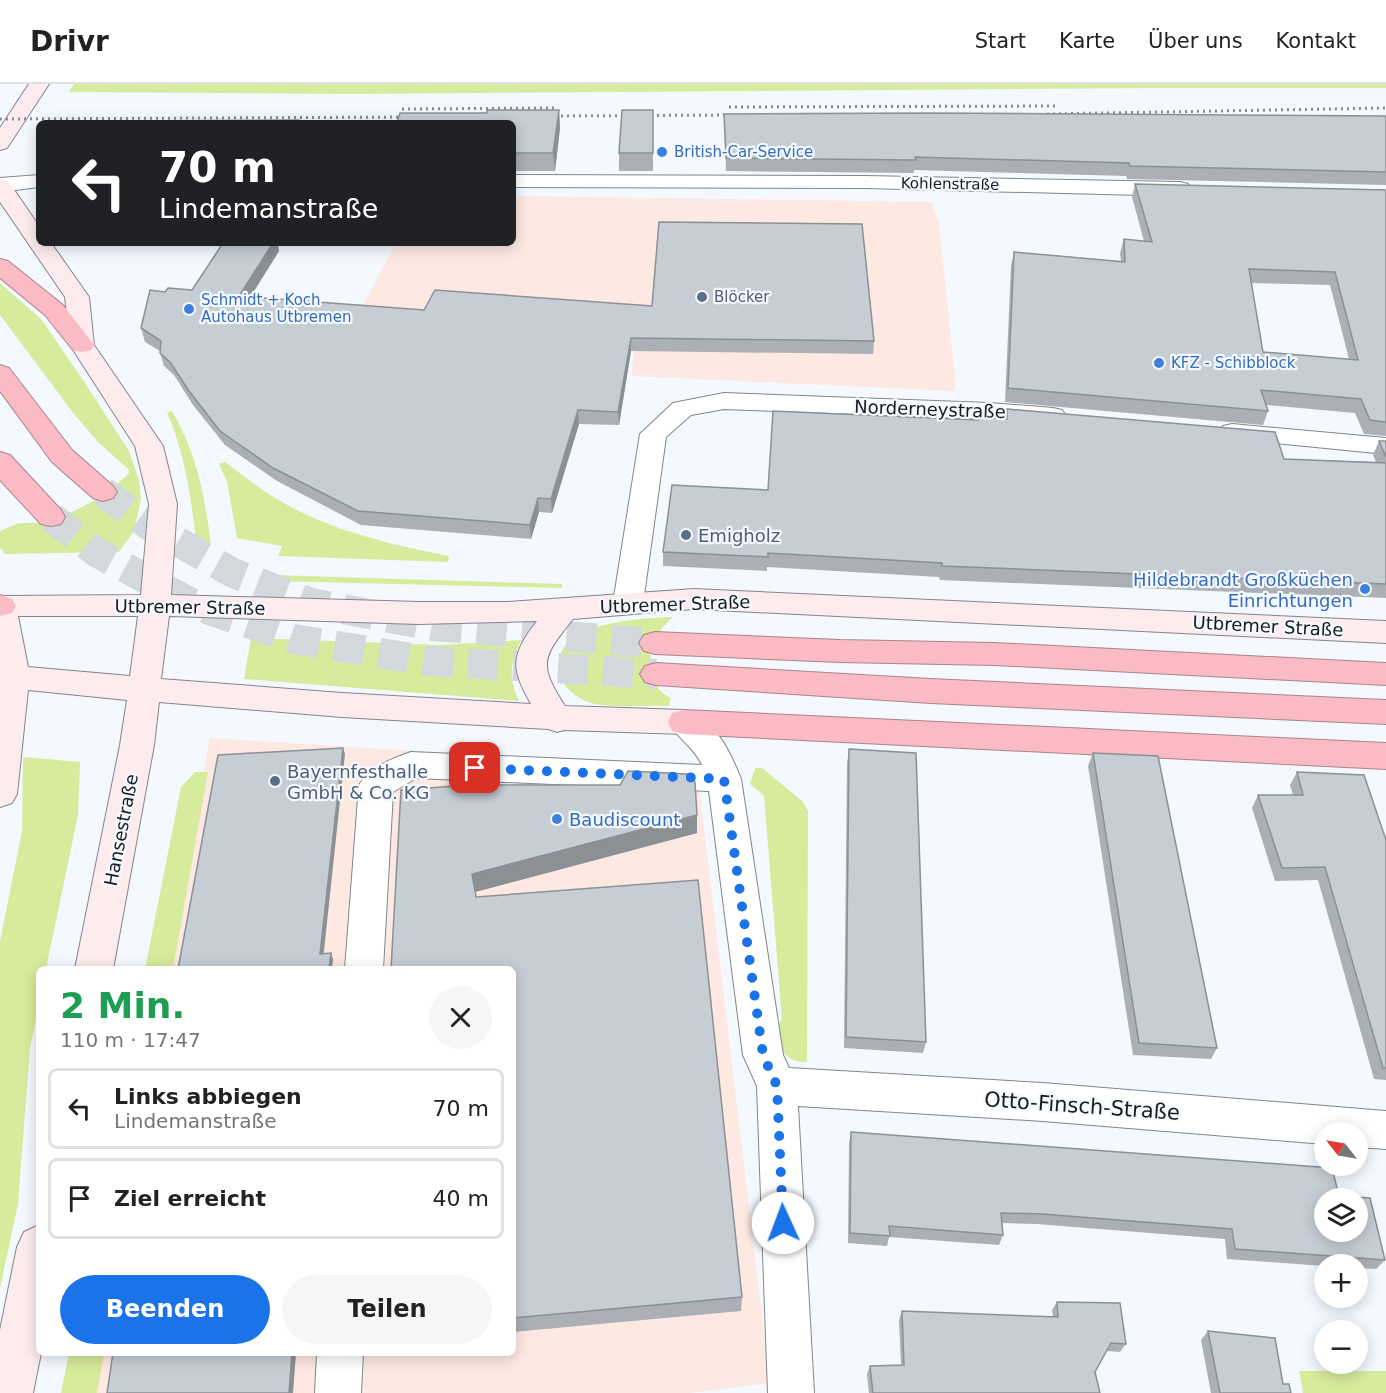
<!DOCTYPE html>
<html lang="de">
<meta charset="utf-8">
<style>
body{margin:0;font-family:"DejaVu Sans",sans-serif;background:#f6f6f6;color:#222;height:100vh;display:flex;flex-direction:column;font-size:22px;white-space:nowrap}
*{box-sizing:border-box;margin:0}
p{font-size:20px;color:#767676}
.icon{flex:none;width:33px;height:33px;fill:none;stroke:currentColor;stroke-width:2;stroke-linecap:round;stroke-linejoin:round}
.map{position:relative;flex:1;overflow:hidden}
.side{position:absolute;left:36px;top:882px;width:480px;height:390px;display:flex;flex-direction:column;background:#fff;border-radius:9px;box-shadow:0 3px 15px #0003}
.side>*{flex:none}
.guide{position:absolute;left:36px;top:36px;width:480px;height:126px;border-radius:9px;box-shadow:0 3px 15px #0003;background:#202124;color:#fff;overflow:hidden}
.needle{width:39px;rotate:301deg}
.controls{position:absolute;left:1314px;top:1038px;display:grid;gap:12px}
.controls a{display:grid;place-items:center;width:54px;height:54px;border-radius:50%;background:#fff;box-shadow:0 3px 15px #0003;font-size:30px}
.pin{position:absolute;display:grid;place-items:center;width:51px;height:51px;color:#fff;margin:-26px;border-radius:12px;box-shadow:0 3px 9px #0006}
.me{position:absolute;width:66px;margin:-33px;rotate:358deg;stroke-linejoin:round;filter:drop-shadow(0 0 4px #0008)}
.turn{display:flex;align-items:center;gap:21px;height:126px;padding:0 24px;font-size:27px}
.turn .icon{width:78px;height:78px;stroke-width:2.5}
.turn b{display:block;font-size:42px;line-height:51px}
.round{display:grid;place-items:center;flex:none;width:63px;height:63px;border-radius:32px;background:#f6f6f6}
.head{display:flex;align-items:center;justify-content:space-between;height:102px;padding:0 24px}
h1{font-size:36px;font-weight:800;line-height:45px;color:#1e9e55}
.primary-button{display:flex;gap:12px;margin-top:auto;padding:12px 24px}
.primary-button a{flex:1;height:69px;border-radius:36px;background:#1a73e8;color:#fff;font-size:24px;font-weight:800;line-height:69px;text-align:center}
.primary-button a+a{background:#f6f6f6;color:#222}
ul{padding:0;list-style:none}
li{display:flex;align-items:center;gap:18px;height:81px;margin:0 12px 9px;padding:0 12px;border:3px solid #e0e0e0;border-radius:9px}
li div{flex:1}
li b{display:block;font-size:22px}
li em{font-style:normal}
header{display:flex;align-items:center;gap:36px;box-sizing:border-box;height:84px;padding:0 30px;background:#fff;border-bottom:2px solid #e0e0e0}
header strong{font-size:28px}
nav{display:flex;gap:33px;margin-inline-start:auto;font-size:21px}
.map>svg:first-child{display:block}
</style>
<header>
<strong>Drivr</strong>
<nav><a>Start</a><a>Karte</a><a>Über uns</a><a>Kontakt</a></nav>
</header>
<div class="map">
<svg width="1386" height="1309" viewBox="0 0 1386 1309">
<rect width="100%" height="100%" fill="#f3f9fe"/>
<path fill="#fde9e2" d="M513,112L932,118L939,140L955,293V307L631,292L636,254L356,234L396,159H513Z
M210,654L697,685L770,1299L690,1309H91L98,1269H513V885H168Z"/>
<path fill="#d7eb9c" d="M74,0H1386V4H1167L350,10L69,8Z
M0,199L41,235L85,299L129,367L139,396L141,415L134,447L119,468L5,470L0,463V447C6,445 16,439 22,439C30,439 36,439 45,437C76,429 107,412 129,389L128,385L98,358L74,330L0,231Z
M172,327C197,369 205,413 211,461L199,463L196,457C191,412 185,371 167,328Z
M225,378C244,392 261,406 282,418C332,447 393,461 449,472L448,478L278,472L282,462L237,454L227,398L219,380Z
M274,491L562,500V504L271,497Z
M673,533C654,549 645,569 653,593C656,603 661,610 671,614L669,622C645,621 618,624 595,620C581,617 566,607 560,593C557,586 558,578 560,571C573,537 642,534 673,533Z
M251,554L441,561L521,556C510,581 508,591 519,617L244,595Z
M23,673L80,678L78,731L46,885H39V920L30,964L18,1120L0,1204V857L22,747Z
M755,684H762L802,717L808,727L807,978C786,980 776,961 774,944L782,935L764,712L750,700Z
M195,688H208L173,885H145L181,703Z
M69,1269H104L97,1309H61Z
M1299,1287H1386V1309H1303Z"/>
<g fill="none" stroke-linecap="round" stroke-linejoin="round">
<path stroke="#d2d8dc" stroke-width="30" stroke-dasharray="30 15" stroke-linecap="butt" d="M103,408L150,442L233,489L311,519L433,542L655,559
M51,433L96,468L195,521L294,555L429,577L656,590"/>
<defs>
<path id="street" d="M39,91V103L0,108V94Z
M513,91L865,92L1180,98L1188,100L1191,105L1188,110L1180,112L865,104L513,103Z
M724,309L989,319L1053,324L1062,326L1066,332L1062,338L1053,340L989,335L724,325L691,331L666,353L643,519L639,526L628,529L617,526L613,519L640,350L673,319Z
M1232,340L1386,354V370L1223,354L1219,348L1223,342Z
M684,626C715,635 730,667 741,695L783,971L789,984L1043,999L1386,1027V1065L1358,1063V1048H1324V1060L1043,1037L798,1022L814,1309H768L757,1002L743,971L709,707L416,694L393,708L383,885H345L359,701C368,684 393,674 411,668L702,681C695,664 677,654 668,638L672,629Z
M317,1269H363L361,1309H315Z"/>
<path id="secondary" d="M29,0H49L7,64L0,66V44Z
M0,95L8,97L39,142V159H51L89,213L94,261L163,362L177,420L171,511L419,518H507L694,505L1386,537V559L694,525L573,535C543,573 537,579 565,622L684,626L696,629L700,638L696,647L684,650L564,646L557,648L548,645L342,633L159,618L154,661L113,885H75L120,661L127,616L28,606L17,710L12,719L0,723V512L141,511L149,420L135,362L70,261L65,213L0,118ZM18,532H138L130,592L28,583ZM169,532L419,540L537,537C511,571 510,583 531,620L342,609L161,595Z
M39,1141L41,1269L33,1309H0V1246L17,1163L24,1148Z"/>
<path id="highway" d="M0,175L8,177L63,221L94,261L91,266L82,268L73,266L45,231L0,194Z
M0,281L9,284L72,366L113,402L117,408L113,414L103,417L93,414L52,378L0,307Z
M0,368L10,371L61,426L65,433L61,440L51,442L41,440L0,396Z
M0,511L12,515L16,522L12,529L0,532Z
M655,548L840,556L994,559L1386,579V601L994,581L840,578L655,570L644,567L639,559L644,551Z
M656,579L931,595L1386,616V640L931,619L656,601L645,598L640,590L645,582Z
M684,626L1386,659V685L684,650L672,647L668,638L672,629Z"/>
</defs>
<use href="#street" stroke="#80868c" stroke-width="2"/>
<use href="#secondary" stroke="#80868c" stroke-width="2"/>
<use href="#highway" stroke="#ab838a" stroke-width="2"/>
<use href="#street" fill="#fff" fill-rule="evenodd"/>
<use href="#secondary" fill="#feebee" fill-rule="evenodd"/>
<use href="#highway" fill="#fabbc5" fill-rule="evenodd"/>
<path stroke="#878b8e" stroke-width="3" stroke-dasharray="2 4" stroke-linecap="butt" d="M729,23L1059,22
M402,25L555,24
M1047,30L1386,24
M543,32L741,31
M0,35L414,33"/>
</g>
<path fill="#aab0b6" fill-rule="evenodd" d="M559,26L560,44L555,87H513V39L487,29Z
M653,26V87H619V69Z
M724,30L1386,32V101L1127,95L1126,92L914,86V89L726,87Z
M1135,100L1386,106V352L1364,350L1355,329L1266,321L1268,327L1263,341L1005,318L1011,182L1014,168L1121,177L1120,169L1124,155L1144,157L1132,113ZM1251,199L1330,201L1349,275L1263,268Z
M279,167L250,213L424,226L874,257L873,270L631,267L619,341L579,340L552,429L539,428L531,455L361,441L277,397L225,361L193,321L174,291L164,282L160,269V267L145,258L141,244L192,206Z
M1007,325L1284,375L1376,378L1373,371L1379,357H1386V514L940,496L939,493L767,483V487L663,482V468L768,406L977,336V333L1005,335Z
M849,665L926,958L923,969L844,964L847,679Z
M1093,669L1217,964L1211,975L1133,971L1088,682Z
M1297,688L1386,756V996L1374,995L1318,796L1275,797L1252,724L1258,711H1293L1290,701Z
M401,706L697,749L475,808L476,813L742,1213L741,1227L513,1248V885Z
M851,1048L1339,1112L1385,1176L1376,1185L1358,1184V1180H1324V1182L1227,1175L1225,1155L1037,1140L1002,1139L1003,1151L999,1161L889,1153L887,1162L848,1159L849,1059Z
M1057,1218L1126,1260L1120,1268L1107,1267L1095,1288L1100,1309H869L867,1290L870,1282L901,1281L899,1236L902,1227L1053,1233L1052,1226Z
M1208,1247L1283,1300L1291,1309H1211L1201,1256Z"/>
<path fill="#8b9094" d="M559,26L560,44L555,87L553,69Z
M273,159H278L279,167L243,225L239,212Z
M631,254V267L619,341L618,328Z
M578,326L579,340L552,429L551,415Z
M538,414L539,428L531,455L530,441Z
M343,664L345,670L323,876L320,870Z
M697,731V749L475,808L479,831L472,790Z
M331,869L333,875L332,885H329Z
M292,1269H296L293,1309H289Z"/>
<path fill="#c6cdd4" stroke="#8b9094" stroke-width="1.5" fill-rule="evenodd" d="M487,26H559L553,69H513V39H397L400,29H487Z
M622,26H653V69H619Z
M929,29L1386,32V88L1130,82L1129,79L915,73L916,76L726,74L724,30Z
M299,36L298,39H131L133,37Z
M1135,100L1386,106V338L1370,336L1361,315L1261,306L1268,327L1008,304L1014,168L1125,178L1124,155L1152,158ZM1249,185L1335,188L1358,276L1263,268Z
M659,138L862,140L874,257L631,254L618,328L578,326L551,415L538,414L530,441L358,427L273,384L220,347L189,307L170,278L160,269L161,257L141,244L150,206L165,208L168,204L192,206L223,159H273L239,212L424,226L435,206L652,222Z
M1007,325L1275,348L1284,375L1386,379V500L942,482V479L768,469V473L663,468L672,401L768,406L773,327L978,336L977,333L1007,335Z
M1379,357H1386V373Z
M343,664L320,870L331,869L329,885H178L218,671Z
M849,665L916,669L926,958L846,953Z
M1093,669L1158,672L1217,964L1139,959Z
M628,687L688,690L695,698L697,731L472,790L476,813L698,796L742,1213L513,1234V885H391L401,706L469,701H620Z
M1297,688L1364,691L1386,756V984H1383L1325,783L1282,784L1258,711H1303Z
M851,1048L1332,1084L1339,1112L1370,1114L1385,1176L1235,1165L1232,1145L1042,1130L1001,1129L1003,1151L889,1142L890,1152L850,1149ZM1324,1114H1358V1148H1324Z
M1057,1218L1120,1219L1126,1260L1111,1259L1095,1288L1100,1309H873L870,1282L904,1281L902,1227L1058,1233Z
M1208,1247L1275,1254L1283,1300H1289L1291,1309H1220Z
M113,1269H292L289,1309H107Z"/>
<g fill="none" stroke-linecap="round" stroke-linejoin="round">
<path stroke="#1a73e8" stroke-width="10" stroke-dasharray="0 18" d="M475,684L724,695L763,971L777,1002L783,1139"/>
</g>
<g fill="#3f7fe0" stroke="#f3f9fe" stroke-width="2">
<circle cx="662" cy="68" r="6"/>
<circle cx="189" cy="225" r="6"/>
<circle cx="1159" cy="279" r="6"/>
<circle cx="1365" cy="505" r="6"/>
<circle cx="557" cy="735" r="6"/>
</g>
<g fill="#5c6f8a" stroke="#f3f9fe" stroke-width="2">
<circle cx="702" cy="213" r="6"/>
<circle cx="686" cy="451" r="6"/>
<circle cx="275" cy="697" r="6"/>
</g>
<g text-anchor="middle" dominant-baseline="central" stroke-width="4.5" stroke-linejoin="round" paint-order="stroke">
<g font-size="15" fill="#366cbe" stroke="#f3f9fe" text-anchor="start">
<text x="674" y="68">British-Car-Service</text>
<text x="201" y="216">Schmidt + Koch<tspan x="201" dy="17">Autohaus Utbremen</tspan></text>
<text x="1171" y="279">KFZ - Schibblock</text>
</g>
<g font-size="15" fill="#191b1d" stroke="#f3f9fe">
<text transform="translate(950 100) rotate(1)">Kohlenstraße</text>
</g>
<g font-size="15" fill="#4e5e75" stroke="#f3f9fe" text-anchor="start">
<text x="714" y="213">Blöcker</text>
</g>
<g font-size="18" fill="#191b1d" stroke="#f3f9fe">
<text transform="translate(930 325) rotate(2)">Norderneystraße</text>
<text transform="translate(675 520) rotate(-2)">Utbremer Straße</text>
<text transform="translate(190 523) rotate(1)">Utbremer Straße</text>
<text transform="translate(1268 542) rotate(3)">Utbremer Straße</text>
<text transform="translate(121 746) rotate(-79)">Hansestraße</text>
</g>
<g font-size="18" fill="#4e5e75" stroke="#f3f9fe" text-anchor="start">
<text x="698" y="451">Emigholz</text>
<text x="287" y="687">Bayernfesthalle<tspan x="287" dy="21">GmbH &amp; Co. KG</tspan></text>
</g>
<g font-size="18" fill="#366cbe" stroke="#f3f9fe" text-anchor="end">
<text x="1353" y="495">Hildebrandt Großküchen<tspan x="1353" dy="21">Einrichtungen</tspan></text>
<text x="569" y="735" text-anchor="start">Baudiscount</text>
</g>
<g font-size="21" fill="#191b1d" stroke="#f3f9fe">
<text transform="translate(1082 1022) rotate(4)">Otto-Finsch-Straße</text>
</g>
</g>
</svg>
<div class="controls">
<a><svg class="needle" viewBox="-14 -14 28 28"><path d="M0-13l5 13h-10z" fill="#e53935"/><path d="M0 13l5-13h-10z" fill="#767676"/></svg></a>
<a><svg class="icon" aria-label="layers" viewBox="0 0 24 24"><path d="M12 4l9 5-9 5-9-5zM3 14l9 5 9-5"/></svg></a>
<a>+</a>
<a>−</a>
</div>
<div class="pin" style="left:475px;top:684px;background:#d93025"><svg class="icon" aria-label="arrive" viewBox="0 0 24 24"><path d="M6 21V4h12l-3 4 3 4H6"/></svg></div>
<svg class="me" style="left:783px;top:1139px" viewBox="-20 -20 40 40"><circle r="19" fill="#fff"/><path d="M0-13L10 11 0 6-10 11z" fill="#1a73e8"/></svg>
<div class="guide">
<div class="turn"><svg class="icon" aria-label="left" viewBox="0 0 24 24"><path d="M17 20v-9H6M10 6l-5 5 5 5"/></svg><div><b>70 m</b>Lindemanstraße</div></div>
</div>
<section class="side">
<div class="head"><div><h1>2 Min.</h1><p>110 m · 17:47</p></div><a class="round"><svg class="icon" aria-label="close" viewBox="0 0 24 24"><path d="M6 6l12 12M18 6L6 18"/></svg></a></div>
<ul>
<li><svg class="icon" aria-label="left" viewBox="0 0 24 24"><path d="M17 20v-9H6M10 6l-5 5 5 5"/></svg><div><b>Links abbiegen</b><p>Lindemanstraße</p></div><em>70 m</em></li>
<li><svg class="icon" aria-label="arrive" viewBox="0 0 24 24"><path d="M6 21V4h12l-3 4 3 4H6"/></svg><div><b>Ziel erreicht</b></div><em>40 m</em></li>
</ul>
<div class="primary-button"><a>Beenden</a><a>Teilen</a></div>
</section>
</div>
